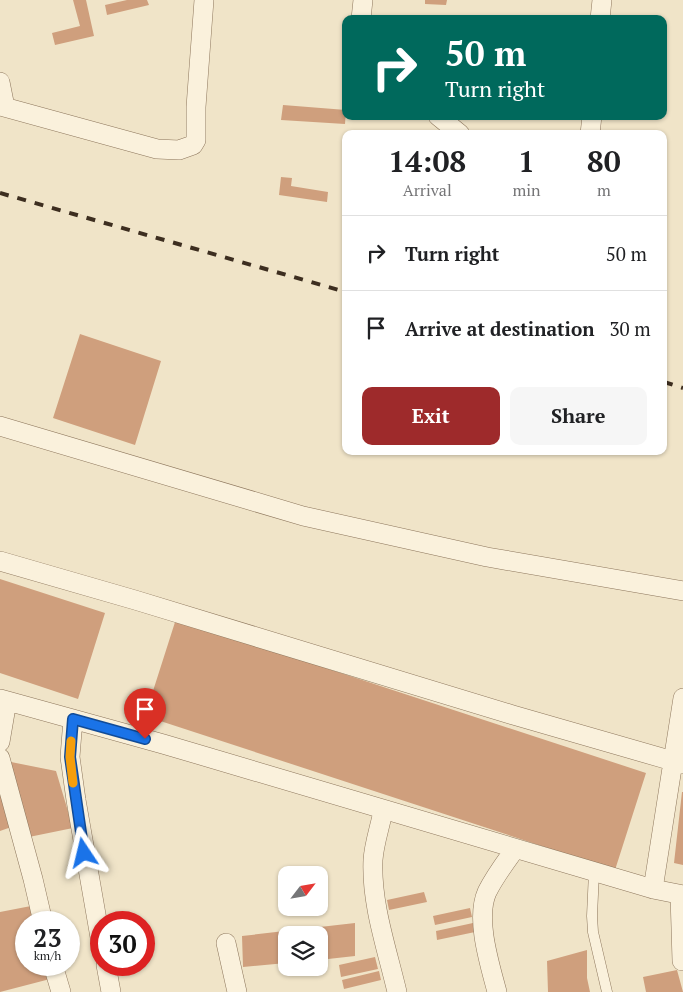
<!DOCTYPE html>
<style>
body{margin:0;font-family:"PT Serif",serif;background:#f6f6f6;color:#202124;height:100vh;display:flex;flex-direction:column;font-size:19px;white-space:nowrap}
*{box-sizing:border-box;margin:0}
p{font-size:16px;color:#757577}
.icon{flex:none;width:28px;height:28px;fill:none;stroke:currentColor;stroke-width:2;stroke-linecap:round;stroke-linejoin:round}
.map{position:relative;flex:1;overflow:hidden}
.sheet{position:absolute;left:342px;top:130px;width:325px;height:325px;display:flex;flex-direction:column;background:#fff;border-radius:10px;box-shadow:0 1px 4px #0004}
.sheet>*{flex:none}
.banner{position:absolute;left:342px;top:15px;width:325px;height:105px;border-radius:10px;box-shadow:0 1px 4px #0004;background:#00695c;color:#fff;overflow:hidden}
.needle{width:32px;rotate:59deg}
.buttons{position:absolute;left:278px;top:866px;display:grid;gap:10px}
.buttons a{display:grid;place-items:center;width:50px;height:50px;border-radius:10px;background:#fff;box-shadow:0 1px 4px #0004;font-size:25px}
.speed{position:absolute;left:15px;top:911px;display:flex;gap:10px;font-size:25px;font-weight:700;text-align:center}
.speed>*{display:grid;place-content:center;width:65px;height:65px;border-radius:50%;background:#fff;box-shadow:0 1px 4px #0004;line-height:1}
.speed small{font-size:12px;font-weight:400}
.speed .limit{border:8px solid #d22;background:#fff;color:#111}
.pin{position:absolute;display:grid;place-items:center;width:42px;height:42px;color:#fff;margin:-51px -21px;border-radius:50% 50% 50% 0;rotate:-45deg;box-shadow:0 0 5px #0007}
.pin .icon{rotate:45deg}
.me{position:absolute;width:55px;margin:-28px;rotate:350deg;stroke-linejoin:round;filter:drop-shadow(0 0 4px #0008)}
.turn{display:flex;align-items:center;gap:18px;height:105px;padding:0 20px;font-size:22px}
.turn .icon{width:65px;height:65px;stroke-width:2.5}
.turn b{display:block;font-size:35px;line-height:42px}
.eta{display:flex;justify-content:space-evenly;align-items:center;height:85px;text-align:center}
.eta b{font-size:30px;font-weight:600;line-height:35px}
.button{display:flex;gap:10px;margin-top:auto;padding:10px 20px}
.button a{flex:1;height:58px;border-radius:10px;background:#9e2a2b;color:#fff;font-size:20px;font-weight:600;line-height:58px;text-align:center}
.button a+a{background:#f6f6f6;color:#202124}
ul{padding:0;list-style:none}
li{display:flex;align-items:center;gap:15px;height:75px;padding:0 20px;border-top:1px solid #e0e0e0}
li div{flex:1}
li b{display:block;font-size:19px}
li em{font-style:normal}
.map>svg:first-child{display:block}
</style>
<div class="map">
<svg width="683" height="992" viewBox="0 0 683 992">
<rect width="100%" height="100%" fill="#f0e4c8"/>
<path fill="#cf9f7d" d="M73,0H86L94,36L55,45L52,33L80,26Z
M127,0H147L149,5L107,15L105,5Z
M425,0H447L446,5L425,4Z
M283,105L346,110L345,124L281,120Z
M281,177L292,178L291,186L328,192L327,202L279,195Z
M80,334L161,361L135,445L53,418Z
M0,579L105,613L78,699L0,673Z
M176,619L646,773L615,870L145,716Z
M6,761L56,771L73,828L24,838Z
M0,775L17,825L0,831Z
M682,792H683V865L674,863Z
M424,892L427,902L389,910L387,900Z
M31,906L35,922H26V965H46L50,979L0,992V912Z
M470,908L472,917L435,925L433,916Z
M355,923V956L319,960V935H286V963L243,967L242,936Z
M473,923L475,932L437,940L436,931Z
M587,950V978L590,992H548L547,961Z
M375,957L378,969L341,977L339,965Z
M677,970L683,992H646L643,977Z
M379,971L381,980L344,989L342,980Z"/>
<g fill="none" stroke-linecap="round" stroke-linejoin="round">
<defs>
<path id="service" d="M594,872L592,916L593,932L607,992"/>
<path id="minor" d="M361,19L363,0
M600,19L602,0
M0,82L5,107
M0,106L157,149L179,150L193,145L196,140V107L204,0
M438,116L460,134
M590,134L592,116
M0,426L303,516L487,557L683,591
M0,561L135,600L513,715L683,764
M0,699L163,744L653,889L683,895
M73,719L70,757L76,800L101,943
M0,742L7,701
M0,758L33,879L43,922
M383,811C380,827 374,844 373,860C371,904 387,949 397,992
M653,889L683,698
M680,895L682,961
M226,943L237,992
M53,965L61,992
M106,965L111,992
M497,992C490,965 475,919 487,892C495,876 505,863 515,849"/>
</defs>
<use href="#service" stroke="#8d765c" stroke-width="11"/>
<use href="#minor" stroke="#8d765c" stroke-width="20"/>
<use href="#service" stroke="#faf1dc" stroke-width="10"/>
<use href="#minor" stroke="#faf1dc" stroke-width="19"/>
<path stroke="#3d2e20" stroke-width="4" stroke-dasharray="9 9" stroke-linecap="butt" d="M0,193L346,292
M664,382L683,388"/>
</g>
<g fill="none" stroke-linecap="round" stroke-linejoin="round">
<defs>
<path id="route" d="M84,853L70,757L73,719L145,739"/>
</defs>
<use href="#route" stroke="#114b97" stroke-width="12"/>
<use href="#route" stroke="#1a73e8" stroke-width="9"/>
<path stroke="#f59e0b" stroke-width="9" d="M71,741L70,757L73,783"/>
</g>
</svg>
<div class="buttons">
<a><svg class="needle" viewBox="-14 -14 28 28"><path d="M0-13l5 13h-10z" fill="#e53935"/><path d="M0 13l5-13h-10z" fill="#757577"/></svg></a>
<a><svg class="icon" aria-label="layers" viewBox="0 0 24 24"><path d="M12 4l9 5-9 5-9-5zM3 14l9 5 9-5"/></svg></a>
</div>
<div class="speed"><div>23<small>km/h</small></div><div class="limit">30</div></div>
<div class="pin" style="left:145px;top:739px;background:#d93025"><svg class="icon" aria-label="arrive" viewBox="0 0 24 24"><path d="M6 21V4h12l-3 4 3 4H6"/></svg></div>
<svg class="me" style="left:84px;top:853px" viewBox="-20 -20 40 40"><path d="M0-17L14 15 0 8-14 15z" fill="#1a73e8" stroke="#fff" stroke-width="4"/></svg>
<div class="banner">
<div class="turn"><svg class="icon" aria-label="right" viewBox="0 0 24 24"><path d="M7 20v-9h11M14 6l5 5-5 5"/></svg><div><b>50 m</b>Turn right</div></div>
</div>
<section class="sheet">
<div class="eta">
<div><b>14:08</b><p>Arrival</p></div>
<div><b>1</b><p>min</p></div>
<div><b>80</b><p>m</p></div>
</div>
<ul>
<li><svg class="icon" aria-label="right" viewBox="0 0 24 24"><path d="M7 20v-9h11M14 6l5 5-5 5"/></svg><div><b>Turn right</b></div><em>50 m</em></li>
<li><svg class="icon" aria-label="arrive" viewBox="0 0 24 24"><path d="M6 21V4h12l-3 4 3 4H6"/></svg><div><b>Arrive at destination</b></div><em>30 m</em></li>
</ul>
<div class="button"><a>Exit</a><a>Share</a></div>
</section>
</div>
